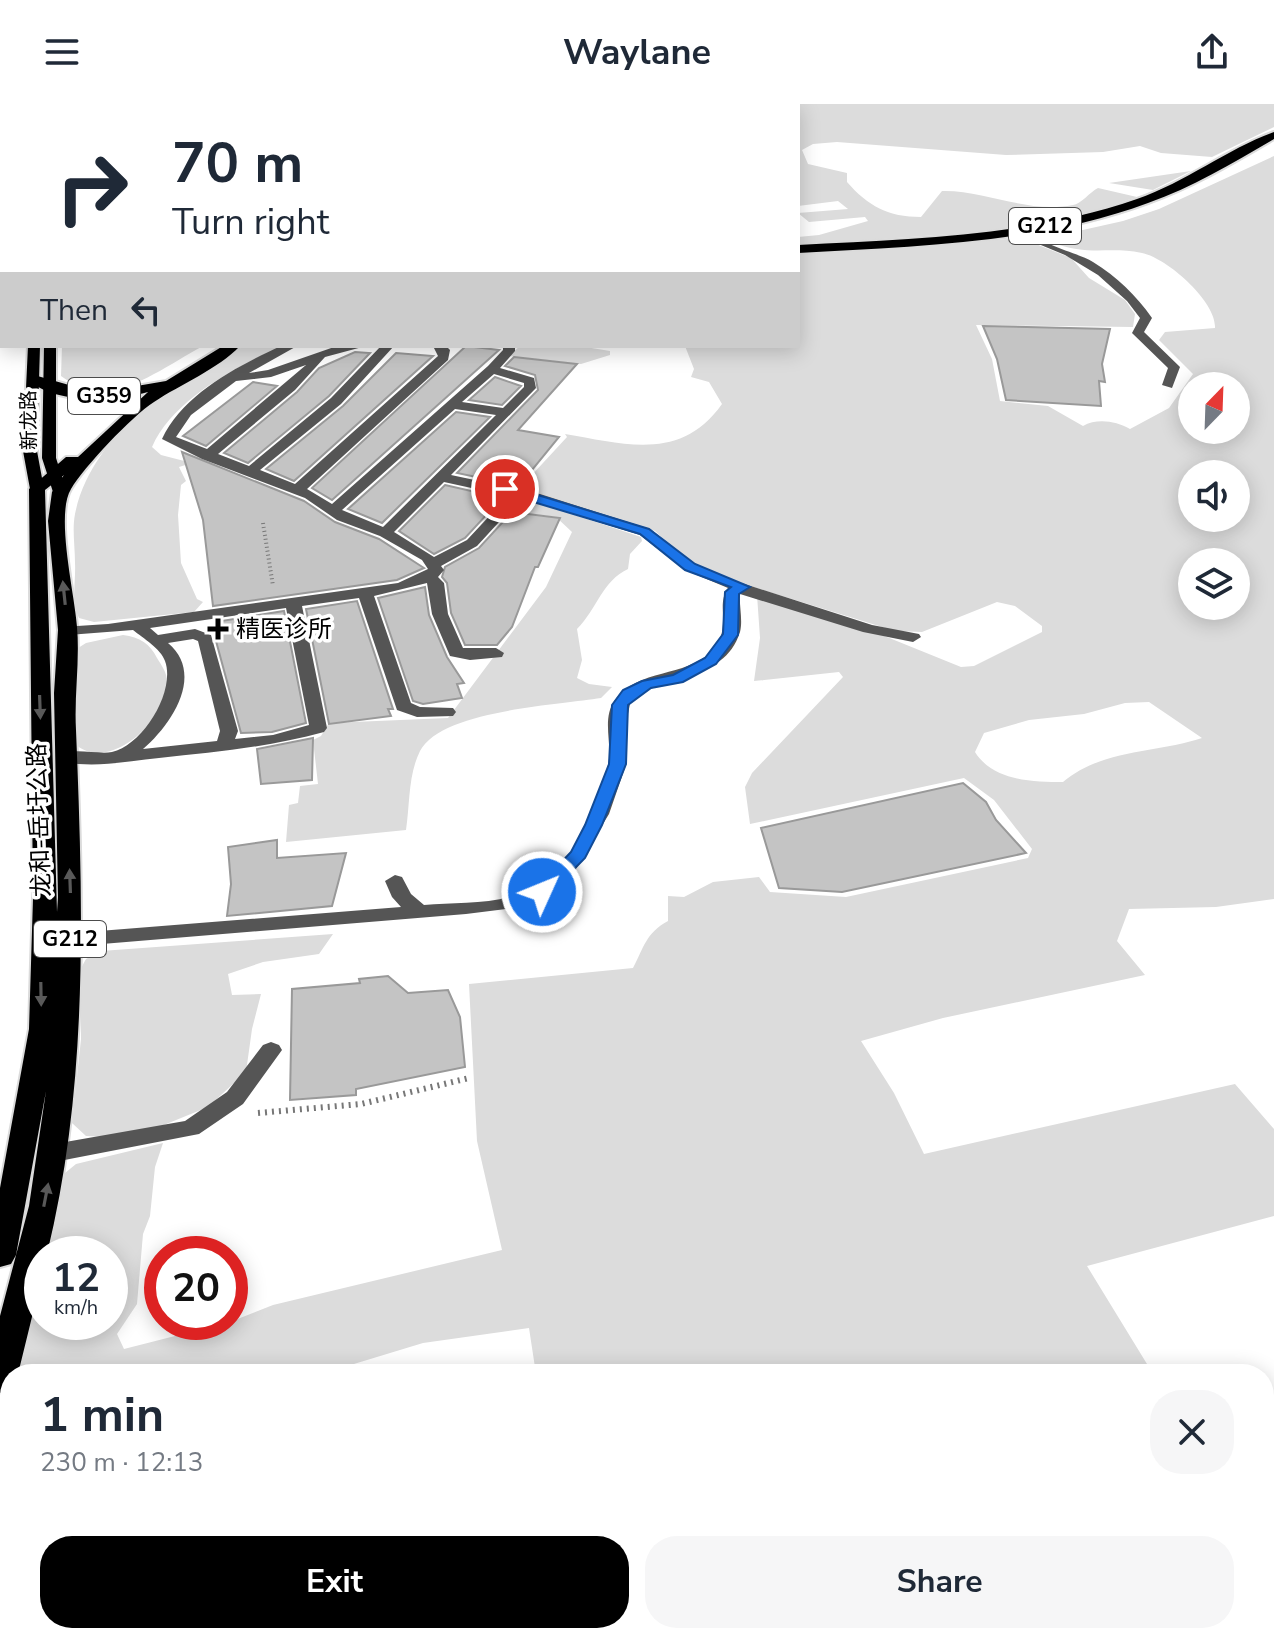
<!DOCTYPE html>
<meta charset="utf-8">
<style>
body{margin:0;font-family:"Nunito Sans","Noto Sans SC",sans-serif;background:#f6f6f7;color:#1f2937;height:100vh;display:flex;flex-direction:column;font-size:30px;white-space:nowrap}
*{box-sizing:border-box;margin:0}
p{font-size:26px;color:#747a83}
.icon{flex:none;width:44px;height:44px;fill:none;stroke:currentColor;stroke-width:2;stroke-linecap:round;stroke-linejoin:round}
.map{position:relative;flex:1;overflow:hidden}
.sheet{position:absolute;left:0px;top:1260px;width:1274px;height:280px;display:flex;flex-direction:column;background:#fff;border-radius:32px 32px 0 0;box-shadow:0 4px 20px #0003}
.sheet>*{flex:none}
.banner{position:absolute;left:0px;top:0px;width:800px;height:244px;box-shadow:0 4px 20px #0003;background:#fff;color:#1f2937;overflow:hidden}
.needle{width:52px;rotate:23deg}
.tools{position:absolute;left:1178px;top:268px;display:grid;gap:16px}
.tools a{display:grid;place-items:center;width:72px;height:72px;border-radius:50%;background:#fff;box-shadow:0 4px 20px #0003;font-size:40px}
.speed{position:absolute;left:24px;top:1132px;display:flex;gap:16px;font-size:40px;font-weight:700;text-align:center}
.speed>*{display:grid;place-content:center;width:104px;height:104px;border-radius:50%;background:#fff;box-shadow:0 4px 20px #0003;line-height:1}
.speed small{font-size:20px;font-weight:400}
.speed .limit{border:12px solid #d22;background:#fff;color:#111}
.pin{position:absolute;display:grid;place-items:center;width:68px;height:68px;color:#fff;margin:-34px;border:4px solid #fff;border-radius:50%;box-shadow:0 2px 8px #0007}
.me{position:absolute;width:88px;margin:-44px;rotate:46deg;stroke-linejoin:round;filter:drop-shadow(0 0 6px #0008)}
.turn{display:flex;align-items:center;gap:28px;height:168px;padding:0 40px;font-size:36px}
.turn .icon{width:104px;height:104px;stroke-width:2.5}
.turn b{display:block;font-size:56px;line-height:68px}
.then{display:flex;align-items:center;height:76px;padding:0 40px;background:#0003;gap:16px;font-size:30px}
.round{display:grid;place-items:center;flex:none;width:84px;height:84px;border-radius:32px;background:#f6f6f7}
.summary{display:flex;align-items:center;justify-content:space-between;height:136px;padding:0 40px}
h1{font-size:48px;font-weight:700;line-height:60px}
.button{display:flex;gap:16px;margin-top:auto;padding:16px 40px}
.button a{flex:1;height:92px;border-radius:32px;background:#000;color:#fff;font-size:32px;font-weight:700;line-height:92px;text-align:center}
.button a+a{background:#f6f6f7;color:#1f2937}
header{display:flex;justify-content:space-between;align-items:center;height:104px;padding:0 40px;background:#fff;font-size:36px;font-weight:700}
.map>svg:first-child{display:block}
</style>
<header><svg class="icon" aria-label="menu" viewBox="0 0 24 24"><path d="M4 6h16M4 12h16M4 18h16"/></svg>Waylane<svg class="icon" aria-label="share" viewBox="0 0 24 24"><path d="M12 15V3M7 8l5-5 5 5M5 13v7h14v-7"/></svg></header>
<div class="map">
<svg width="1274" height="1540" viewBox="0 0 1274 1540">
<rect width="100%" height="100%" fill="#fff"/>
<path fill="#dcdcdc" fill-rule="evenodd" d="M219,0H1274V23L1212,53L1161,49L1140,42L1103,48L1006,51L837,38L813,40L802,46L808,60L847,69V78C868,102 888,113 921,113L942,87C986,86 1027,110 1073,101C1081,100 1090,88 1098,84L1137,93L1089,109L994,127L798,141V133L819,131L868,117L865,113L809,118L798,109L848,105L838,97L798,102V2Z
M1274,52V795L1216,803L1129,805L1117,837L1145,871L943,914L861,937L894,989L924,1050L1235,980L1274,1025V1112L1087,1162L1147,1260L1149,1270H536L529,1224L423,1239L321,1270H19L42,1170V1218H110V1150H47L65,1069L76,1060L163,1039L155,1063L150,1112L143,1130L137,1200L117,1230L124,1245L230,1218L273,1201L502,1146L477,1037L469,880L633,864C644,843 646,829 668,817V792L684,793L713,778L759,773L770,788L846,793L1028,754L1032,745L994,696L964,674L750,720L745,683L752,669L843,573L839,568L754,577L760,534L757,491L877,529L961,563L974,562L1042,528V522L1015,502L997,498L922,528L895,527L747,481L687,457L655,427L518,386L567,333L565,330C625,340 681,358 722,300L709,278L691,273L694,265L685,242H798V150L1021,134L1071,154L1089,174L1125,196L1135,210L1133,223L976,221L992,255L1000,297L1048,302L1083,322C1097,314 1116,317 1130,325L1169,304L1193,270L1159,236L1165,228L1215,224C1217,198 1167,154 1142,149C1108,142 1089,153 1051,138L1047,134L1123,117L1159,105ZM1192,282H1236V326H1192ZM1192,370H1236V414H1192ZM1192,458H1236V502H1192ZM1149,598L1202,634C1157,649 1102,645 1063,678C1033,678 993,677 975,648L984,629L1029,616L1084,610L1125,599Z
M1191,67L1153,86L1109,79Z
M62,242H203C159,265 110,309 61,272Z
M245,242H283C237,262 173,295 152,343L161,351L192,359L179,363L186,377L181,381L178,411L181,459L197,495L203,498L194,508L94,518L79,514C71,498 76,476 75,459C75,442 72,426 75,410C92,329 176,275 245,242Z
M520,242H579L610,247V251L581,260L509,252Z
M521,393L641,433L642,437L630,450L628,465C602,477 597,505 577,525L582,556L577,574L589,580L612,583L601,594C559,601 441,606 420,647C408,671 410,700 406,726L286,738L289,701L298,699L300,682L318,680L313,636L321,632L329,619L448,614L546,483L572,428L556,413L508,407Z
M123,531C140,533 150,540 157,554C162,562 167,569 167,577C169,614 110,671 75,640V546L86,539Z
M333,830L319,850L263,858L228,870L232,891L261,890L252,925L246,968L208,1003L159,1023L106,1033L86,1032L72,1019L81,935L80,866L86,855L101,847Z
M10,1306V1417L0,1438V1340Z
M1274,1311V1540H904L900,1530H1264V1314Z"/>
<path fill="#c4c4c4" stroke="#999" stroke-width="2" d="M983,222L1110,225L1102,260L1105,278L1099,277L1101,302L1006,296L997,255Z
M466,242L499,246L332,396L312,384Z
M355,248L370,249L329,292L248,359L224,349L297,288L319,264Z
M396,249L433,252L294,377L266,365L343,302Z
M514,253L577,260L518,326L559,333L519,382L457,369L538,286L535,271L505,262Z
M495,273L521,282L502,301L469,296Z
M253,278L277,282L206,342L183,332Z
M456,308L490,313L382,419L348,405Z
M182,348L304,397L335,418L379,435L424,464L397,476L213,502L203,416Z
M445,381L502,394L465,434L434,450L399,427Z
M512,408L560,414L538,463H535L512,523L497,541H465L451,509L447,479L442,473L445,463L479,444Z
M425,483L429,511L447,553L464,579L457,580L462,594L423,600L413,597L378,494Z
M357,497L393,605H388L391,612L329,620L306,505Z
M284,507L306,619L272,628L241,629L216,537L215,518Z
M313,634L312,676L261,680L257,645Z
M963,679L986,698L996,716L1026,749L842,788L779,784L761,724Z
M277,736V754L346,749L332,802L227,812L231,780L228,743Z
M388,872L408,889L448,886L460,913L465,963L356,985V991L290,996L292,885L360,879L359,875Z"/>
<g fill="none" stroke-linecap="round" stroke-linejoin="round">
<defs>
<path id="major" d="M206,0H215L205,2Z
M28,242H40L37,347L44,385L37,389L30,385L23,347Z
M44,242H56V354L67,388L60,392L53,388L42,354Z"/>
<path id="highway" d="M1274,28V35C1233,59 1193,83 1148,99C1037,140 915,142 798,149V141C912,135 1028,133 1137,95C1186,78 1229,44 1274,28Z
M223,242H240C218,265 181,280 154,298C132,312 84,363 71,385C55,411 75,491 77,523C80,557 74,592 76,626C83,801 89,979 47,1150H42V1172L18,1270H10V1285L0,1289V1212L29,1102L46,987L16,1151L11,1160L0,1163V1084L29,925L33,794L29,385L66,353H78L148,288C114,297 55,301 27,275L34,271L83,285L125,284L166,277ZM64,371L52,388L48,417L58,526L54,589L58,793L57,808L45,386Z"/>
</defs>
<use href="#major" stroke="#dbdbdb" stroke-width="4"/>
<use href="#highway" stroke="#dbdbdb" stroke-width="4"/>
<path stroke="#777" stroke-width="4" stroke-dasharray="1 3" stroke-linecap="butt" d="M263,419L273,482"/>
<path stroke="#777" stroke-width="6" stroke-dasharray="2 5" stroke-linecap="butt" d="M258,1009L361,1000L469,974"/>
<path fill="#555" fill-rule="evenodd" d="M1022,123H1030C1038,142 1075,147 1093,158C1117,173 1136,191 1152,214L1144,228L1180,263L1172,284L1162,281L1168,264L1132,229L1140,214L1127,197L1098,171L1065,151L1024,134Z
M281,242H297L249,269L268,266L337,242H366L325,253L295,286L218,350L249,362L331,294L381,242H394L341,300L260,366L295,380L438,252L433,242H446L450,246L448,256L307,385L332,400L488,262L503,246V242H515V247L500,264L534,274L536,284L451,371L540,390L650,425L695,460L726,474L872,521L919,530L921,533L913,538L863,528L740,490C739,502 743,516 740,528C723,581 661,566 630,600L626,619L627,658L609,710L574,768L562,782L542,796L515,804L466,810L102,840L70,853L63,851L59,846L63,841L99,827L401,803L392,793L385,777L395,771L402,773L411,790L424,801C456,798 497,801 527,787C569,769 599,704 608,661C613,640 601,615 615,596C638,564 685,574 712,547C733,524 715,502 728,484L685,466L640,431L521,394L477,442L441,462L444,466L438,473L444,479L448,510L463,544H496L504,549L502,553L470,556L450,552L432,510L427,479L374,492L411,599L420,603L453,604L456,608L453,612L417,613L397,606L359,494L302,502L327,624L324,628C270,643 215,648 159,654C126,657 93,665 61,657L58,653C68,642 97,651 112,648C143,641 176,587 165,557C161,545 143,534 133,526L68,531L60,526L62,523L108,520L398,479L428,465L422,456L380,432L337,416L305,394L202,355L162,335C183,290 238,262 281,242ZM306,261L207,345L176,333L191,311L236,277L271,273ZM494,270L524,279V283L503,304L462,298ZM455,305L496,311L383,423L342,406ZM444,378L508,392L467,436L434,453L394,428ZM286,504L309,621L273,631L235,635L238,627L211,531L195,525L158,531L150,524ZM193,535L198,537L220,627L217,637L143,645C172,620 205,570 168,539Z
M271,938L279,941L282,946L243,1000L199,1030L54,1058L45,1055L42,1049L45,1043L54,1040L185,1017L227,988L263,941Z"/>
<use href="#major" fill="#000" fill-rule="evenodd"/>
<use href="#highway" fill="#000" fill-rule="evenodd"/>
</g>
<defs><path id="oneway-solid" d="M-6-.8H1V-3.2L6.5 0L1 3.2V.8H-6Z" transform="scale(2)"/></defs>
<g fill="#595959">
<use href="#oneway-solid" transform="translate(64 489) rotate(-96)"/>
<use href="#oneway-solid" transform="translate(40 603) rotate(88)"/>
<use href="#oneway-solid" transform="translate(70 777) rotate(-92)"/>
<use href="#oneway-solid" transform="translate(41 890) rotate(89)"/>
<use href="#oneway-solid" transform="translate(46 1091) rotate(-79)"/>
</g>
<path fill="#1a73e8" stroke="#114b97" stroke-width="2" d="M505,381L649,425L695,460L750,483L739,490L738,531L716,560L683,578L651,584L628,601L626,660L602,721L585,754L548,792L542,794L533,788L571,748L585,721L609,660L612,601L623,586L642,577L673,571L705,554L723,530L725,488L731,483L685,466L640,430L500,388L498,385Z"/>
<path fill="#000" stroke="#fff" stroke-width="3" d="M214 513h8v8h8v8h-8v8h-8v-8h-8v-8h8z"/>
<g text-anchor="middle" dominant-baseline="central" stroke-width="7" stroke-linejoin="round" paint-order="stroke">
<g font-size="20" fill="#000" stroke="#fff">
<text transform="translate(29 316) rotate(-91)">新龙路</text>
</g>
<g fill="#fff" stroke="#4c4c4c" stroke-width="2">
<rect x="1009" y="104" width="72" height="36" rx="6"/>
<rect x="68" y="274" width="72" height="36" rx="6"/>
<rect x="34" y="817" width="72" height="36" rx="6"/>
</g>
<g font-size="22" font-weight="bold" fill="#000">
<text x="1045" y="122">G212</text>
<text x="104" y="292">G359</text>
<text x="70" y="835">G212</text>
</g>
<g font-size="24" fill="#000" stroke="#fff" text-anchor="start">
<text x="236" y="525">精医诊所</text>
</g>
<g font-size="24" fill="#000" stroke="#fff">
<text transform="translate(39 716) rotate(-92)">龙和-岳圩公路</text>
</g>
</g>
</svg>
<div class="tools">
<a><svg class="needle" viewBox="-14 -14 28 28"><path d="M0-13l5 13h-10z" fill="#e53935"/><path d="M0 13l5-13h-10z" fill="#747a83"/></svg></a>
<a><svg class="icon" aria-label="sound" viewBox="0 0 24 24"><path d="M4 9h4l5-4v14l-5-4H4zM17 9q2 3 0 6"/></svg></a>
<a><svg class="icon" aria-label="layers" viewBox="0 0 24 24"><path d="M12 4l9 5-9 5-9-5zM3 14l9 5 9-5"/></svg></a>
</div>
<div class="speed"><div>12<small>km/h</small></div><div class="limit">20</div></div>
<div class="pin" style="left:505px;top:385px;background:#d93025"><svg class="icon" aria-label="arrive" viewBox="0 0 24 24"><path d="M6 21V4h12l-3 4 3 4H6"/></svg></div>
<svg class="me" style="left:542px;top:788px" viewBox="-20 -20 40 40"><circle r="17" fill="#1a73e8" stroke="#fff" stroke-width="3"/><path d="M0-11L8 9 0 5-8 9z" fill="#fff"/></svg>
<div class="banner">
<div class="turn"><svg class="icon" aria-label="right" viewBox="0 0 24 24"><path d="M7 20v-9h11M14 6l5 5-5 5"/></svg><div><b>70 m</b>Turn right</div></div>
<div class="then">Then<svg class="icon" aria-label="left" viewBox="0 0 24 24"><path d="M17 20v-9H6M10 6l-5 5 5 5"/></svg></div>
</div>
<section class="sheet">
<div class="summary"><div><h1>1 min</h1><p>230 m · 12:13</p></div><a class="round"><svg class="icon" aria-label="close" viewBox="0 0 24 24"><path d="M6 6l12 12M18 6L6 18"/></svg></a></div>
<div class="button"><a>Exit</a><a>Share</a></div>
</section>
</div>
